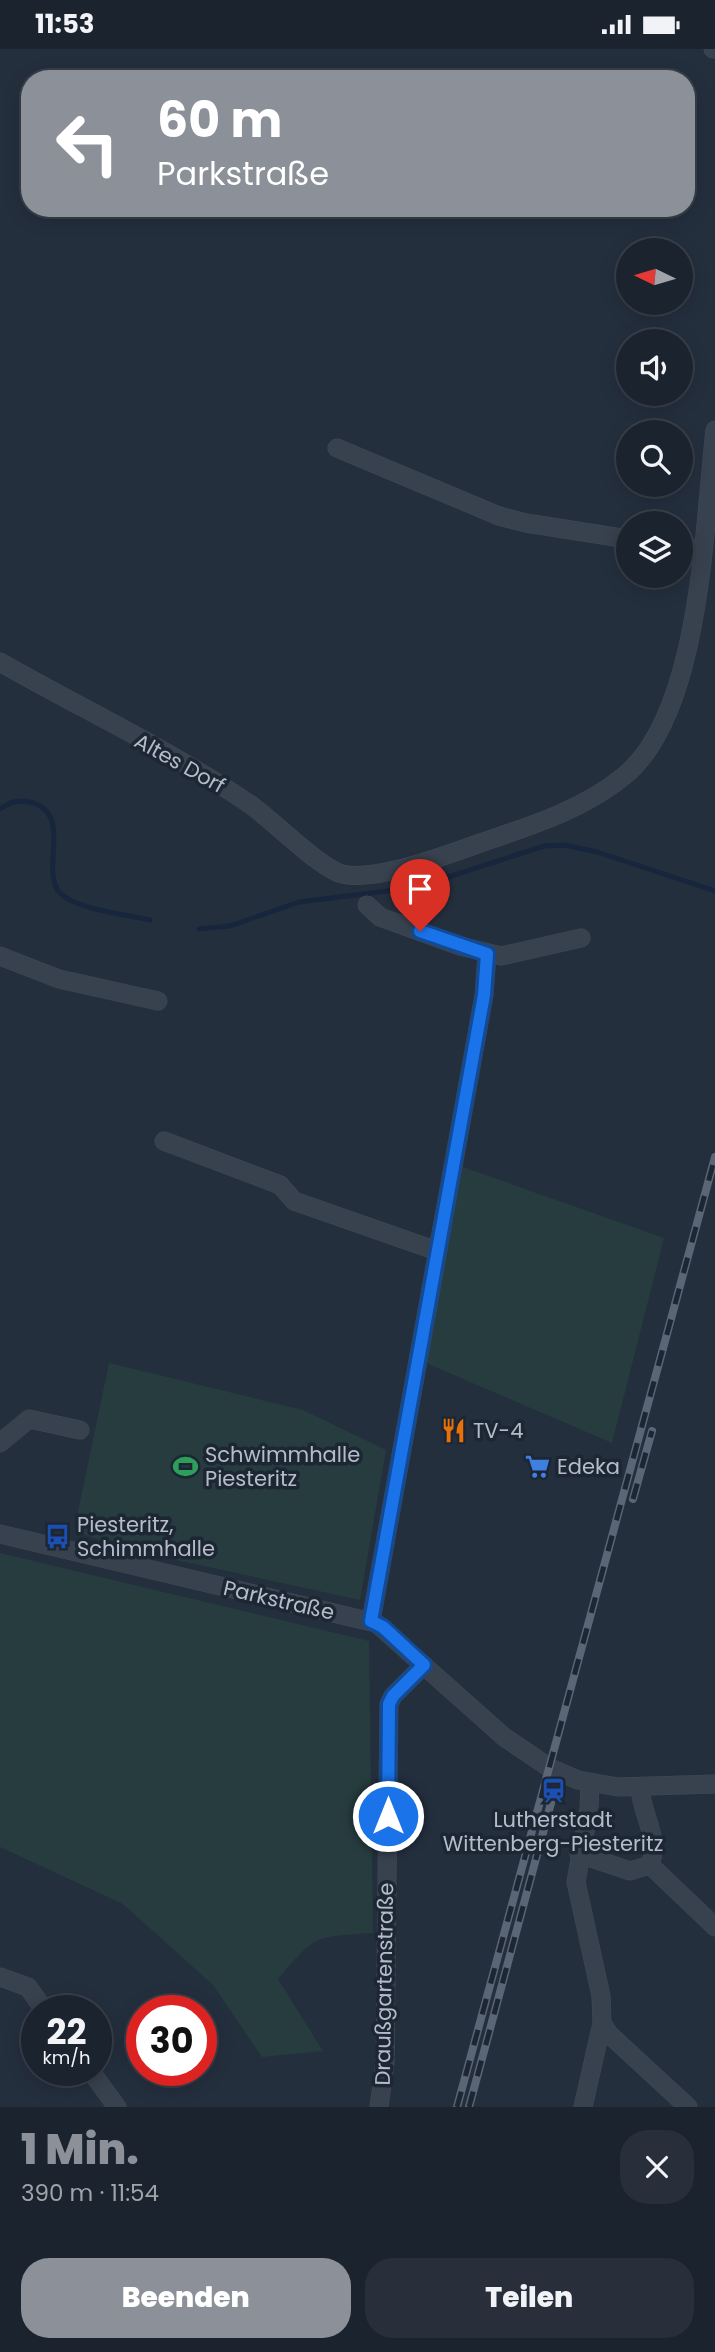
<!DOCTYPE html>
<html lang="de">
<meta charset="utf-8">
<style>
body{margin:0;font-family:Poppins,sans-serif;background:#282f3a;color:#f1f3f6;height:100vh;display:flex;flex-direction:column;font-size:26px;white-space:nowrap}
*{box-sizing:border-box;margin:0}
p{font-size:23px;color:#a0a4aa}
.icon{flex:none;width:38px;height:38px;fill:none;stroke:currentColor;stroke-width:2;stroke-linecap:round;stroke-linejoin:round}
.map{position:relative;height:2058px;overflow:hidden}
.details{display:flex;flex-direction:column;background:#1b232e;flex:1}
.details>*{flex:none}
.banner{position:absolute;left:21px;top:21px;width:674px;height:147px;border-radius:28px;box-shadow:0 4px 18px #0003,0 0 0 2px #39404a;background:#8c9099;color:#fff;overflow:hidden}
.needle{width:46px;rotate:275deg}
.fabs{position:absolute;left:616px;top:189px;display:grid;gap:14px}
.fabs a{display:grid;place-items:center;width:77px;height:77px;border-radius:50%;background:#1b232e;box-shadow:0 4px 18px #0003,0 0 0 2px #39404a;font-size:35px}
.speed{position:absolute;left:21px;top:1946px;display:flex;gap:14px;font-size:35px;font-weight:700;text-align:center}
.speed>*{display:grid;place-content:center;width:91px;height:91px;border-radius:50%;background:#1b232e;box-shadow:0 4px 18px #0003,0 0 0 2px #39404a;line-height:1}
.speed small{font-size:18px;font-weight:400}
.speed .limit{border:10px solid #d22;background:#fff;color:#111}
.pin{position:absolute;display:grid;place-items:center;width:60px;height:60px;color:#fff;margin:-72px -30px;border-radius:50% 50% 50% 0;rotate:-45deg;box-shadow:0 0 7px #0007}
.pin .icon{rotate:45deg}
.me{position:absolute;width:77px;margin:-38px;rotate:0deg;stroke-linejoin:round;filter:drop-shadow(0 0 5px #0008)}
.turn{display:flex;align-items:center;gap:24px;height:147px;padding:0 21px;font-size:32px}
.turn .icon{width:91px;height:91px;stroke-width:2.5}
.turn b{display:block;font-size:49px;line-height:60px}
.round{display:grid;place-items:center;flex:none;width:74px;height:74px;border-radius:28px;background:#282f3a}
.overview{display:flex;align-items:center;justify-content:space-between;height:119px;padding:0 21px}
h1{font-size:42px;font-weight:800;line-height:52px;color:#8c9099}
.primary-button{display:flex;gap:14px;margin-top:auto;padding:14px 21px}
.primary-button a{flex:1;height:80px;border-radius:28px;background:#8c9099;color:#fff;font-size:28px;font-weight:800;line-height:80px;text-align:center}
.primary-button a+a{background:#282f3a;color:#f1f3f6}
.status{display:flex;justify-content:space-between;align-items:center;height:49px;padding:0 35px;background:#1b232e;direction:ltr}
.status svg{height:19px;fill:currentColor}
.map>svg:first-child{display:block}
</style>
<div class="status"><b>11:53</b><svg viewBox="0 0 49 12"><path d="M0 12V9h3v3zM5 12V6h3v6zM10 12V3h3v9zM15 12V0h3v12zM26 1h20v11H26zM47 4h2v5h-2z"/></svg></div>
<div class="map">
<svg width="715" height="2058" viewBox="0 0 715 2058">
<rect width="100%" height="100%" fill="#242f3e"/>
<path fill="#263c3f" d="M463,1118L664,1189L612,1394L426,1314Z
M109,1314L303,1361L386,1401L360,1551L126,1500L74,1482Z
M0,1504L369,1592L373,1884C315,1888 317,1884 278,1930L323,2002L262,2008L213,1936L123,1855L0,1798Z"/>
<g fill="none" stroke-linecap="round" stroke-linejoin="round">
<path stroke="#17263c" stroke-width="5" d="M0,760C11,753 17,750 30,753C74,764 40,819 59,843C75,861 127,865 150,871
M199,880L230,877L299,853L403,840L439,831L544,797L564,796L597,803L715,842"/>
<defs>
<path id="minor" d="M713,0H715
M337,399L499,467L526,474L628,490
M681,498L701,500
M0,613C82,660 170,701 248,754C272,770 319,819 342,825C376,833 450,805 483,793C531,777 584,760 624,727C701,665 704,475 715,381
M367,856L380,868L460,897L501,907L581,889
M0,907L59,930L158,952
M164,1092L280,1136L294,1152L437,1202
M0,1394L29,1370L80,1381
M0,1485L376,1574L504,1688L550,1719L578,1731L618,1738L715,1735
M371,1572L484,946L487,905
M579,1805L630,1822L650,1816C661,1788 641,1766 640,1738
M650,1816L715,1878
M0,1928L28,1938L45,1962
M602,1974L609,1985L688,2058
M90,2021L117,2058
M379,2058L385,2014L389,1655L393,1647L424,1616
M583,2058L602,1974L601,1947L576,1833L589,1760L590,1734"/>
</defs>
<use href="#minor" stroke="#414a57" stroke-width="19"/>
<use href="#minor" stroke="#38414e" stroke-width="18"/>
<defs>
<path id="rail" d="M633,1450L652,1382
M457,2058L715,1108
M469,2058L551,1754"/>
</defs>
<use href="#rail" stroke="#5a6575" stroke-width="8"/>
<use href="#rail" stroke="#1d2633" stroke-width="5" stroke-dasharray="16" stroke-linecap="butt"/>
</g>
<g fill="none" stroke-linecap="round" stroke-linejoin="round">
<defs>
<path id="route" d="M388,1767L389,1655L393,1647L424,1616L383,1578L371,1572L484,946L487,905L420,882"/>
</defs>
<use href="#route" stroke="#114b97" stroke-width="18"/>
<use href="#route" stroke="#1a73e8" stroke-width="12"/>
</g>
<defs>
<symbol id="restaurant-bare" viewBox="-9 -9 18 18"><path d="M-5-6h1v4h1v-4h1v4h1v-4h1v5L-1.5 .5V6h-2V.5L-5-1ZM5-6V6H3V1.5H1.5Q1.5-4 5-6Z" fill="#e8710a" stroke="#1d2633" stroke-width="2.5" paint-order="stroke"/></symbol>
<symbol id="stadium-bare" viewBox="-9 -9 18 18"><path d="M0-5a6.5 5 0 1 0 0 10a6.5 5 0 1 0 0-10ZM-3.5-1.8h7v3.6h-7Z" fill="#2e9e5b" stroke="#1d2633" stroke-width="2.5" paint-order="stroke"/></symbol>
<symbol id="supermarket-bare" viewBox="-9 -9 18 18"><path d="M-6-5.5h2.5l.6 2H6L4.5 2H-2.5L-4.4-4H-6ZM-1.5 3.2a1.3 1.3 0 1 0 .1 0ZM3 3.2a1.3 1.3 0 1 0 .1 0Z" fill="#3f7fe0" stroke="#1d2633" stroke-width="2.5" paint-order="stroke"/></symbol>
<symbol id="bus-bare" viewBox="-9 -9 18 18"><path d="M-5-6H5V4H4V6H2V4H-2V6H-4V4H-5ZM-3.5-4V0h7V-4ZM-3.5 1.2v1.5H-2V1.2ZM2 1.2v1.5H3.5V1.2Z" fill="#1a4fb4" stroke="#1d2633" stroke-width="2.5" paint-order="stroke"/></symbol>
<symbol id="station-bare" viewBox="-9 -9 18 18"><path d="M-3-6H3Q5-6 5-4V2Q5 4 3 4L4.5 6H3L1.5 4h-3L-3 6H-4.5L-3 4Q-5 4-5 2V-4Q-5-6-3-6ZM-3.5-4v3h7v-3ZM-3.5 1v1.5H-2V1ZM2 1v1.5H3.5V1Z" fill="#1a4fb4" stroke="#1d2633" stroke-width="2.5" paint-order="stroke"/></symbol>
</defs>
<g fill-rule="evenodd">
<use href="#restaurant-bare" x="436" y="1364" width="35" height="35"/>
<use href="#stadium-bare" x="168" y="1400" width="35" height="35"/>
<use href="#supermarket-bare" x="520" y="1400" width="35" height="35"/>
<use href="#bus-bare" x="40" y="1470" width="35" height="35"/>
<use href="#station-bare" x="536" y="1724" width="35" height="35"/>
</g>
<g text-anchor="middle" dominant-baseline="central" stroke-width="7" stroke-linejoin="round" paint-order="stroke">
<g font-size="21" fill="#b4bcc9" stroke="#1d2633">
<text transform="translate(180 714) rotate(29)">Altes Dorf</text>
<text transform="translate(279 1551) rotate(13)">Parkstraße</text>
<text transform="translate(384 1935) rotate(-89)">Draußgartenstraße</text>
</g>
<g font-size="21" fill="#b4bcc9" stroke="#1d2633" text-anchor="start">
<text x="473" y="1381">TV-4</text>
<text x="205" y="1405">Schwimmhalle<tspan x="205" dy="24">Piesteritz</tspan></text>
<text x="557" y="1417">Edeka</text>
<text x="77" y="1475">Piesteritz,<tspan x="77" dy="24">Schimmhalle</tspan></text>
<text x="553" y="1770" text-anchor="middle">Lutherstadt<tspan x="553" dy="24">Wittenberg-Piesteritz</tspan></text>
</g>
</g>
</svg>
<div class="fabs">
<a><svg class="needle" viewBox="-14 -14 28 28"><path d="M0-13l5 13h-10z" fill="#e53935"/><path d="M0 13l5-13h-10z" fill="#a0a4aa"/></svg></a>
<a><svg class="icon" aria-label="sound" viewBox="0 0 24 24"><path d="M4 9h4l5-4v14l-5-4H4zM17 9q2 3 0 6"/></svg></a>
<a><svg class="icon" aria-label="search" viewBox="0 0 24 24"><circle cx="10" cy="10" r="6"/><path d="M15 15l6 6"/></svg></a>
<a><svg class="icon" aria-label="layers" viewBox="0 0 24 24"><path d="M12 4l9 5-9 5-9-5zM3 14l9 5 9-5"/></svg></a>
</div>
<div class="speed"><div>22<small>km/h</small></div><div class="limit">30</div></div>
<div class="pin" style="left:420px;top:882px;background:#d93025"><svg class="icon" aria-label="arrive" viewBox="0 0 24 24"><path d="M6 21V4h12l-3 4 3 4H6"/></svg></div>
<svg class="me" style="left:388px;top:1767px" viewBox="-20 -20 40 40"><circle r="17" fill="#1a73e8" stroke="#fff" stroke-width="3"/><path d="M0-11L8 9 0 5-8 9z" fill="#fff"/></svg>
<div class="banner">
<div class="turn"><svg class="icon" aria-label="left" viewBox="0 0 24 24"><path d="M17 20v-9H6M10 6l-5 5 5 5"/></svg><div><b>60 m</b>Parkstraße</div></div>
</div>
</div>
<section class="details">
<div class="overview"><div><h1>1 Min.</h1><p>390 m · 11:54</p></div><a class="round"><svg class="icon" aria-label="close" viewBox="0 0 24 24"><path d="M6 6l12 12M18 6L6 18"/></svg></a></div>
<div class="primary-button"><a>Beenden</a><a>Teilen</a></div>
</section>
